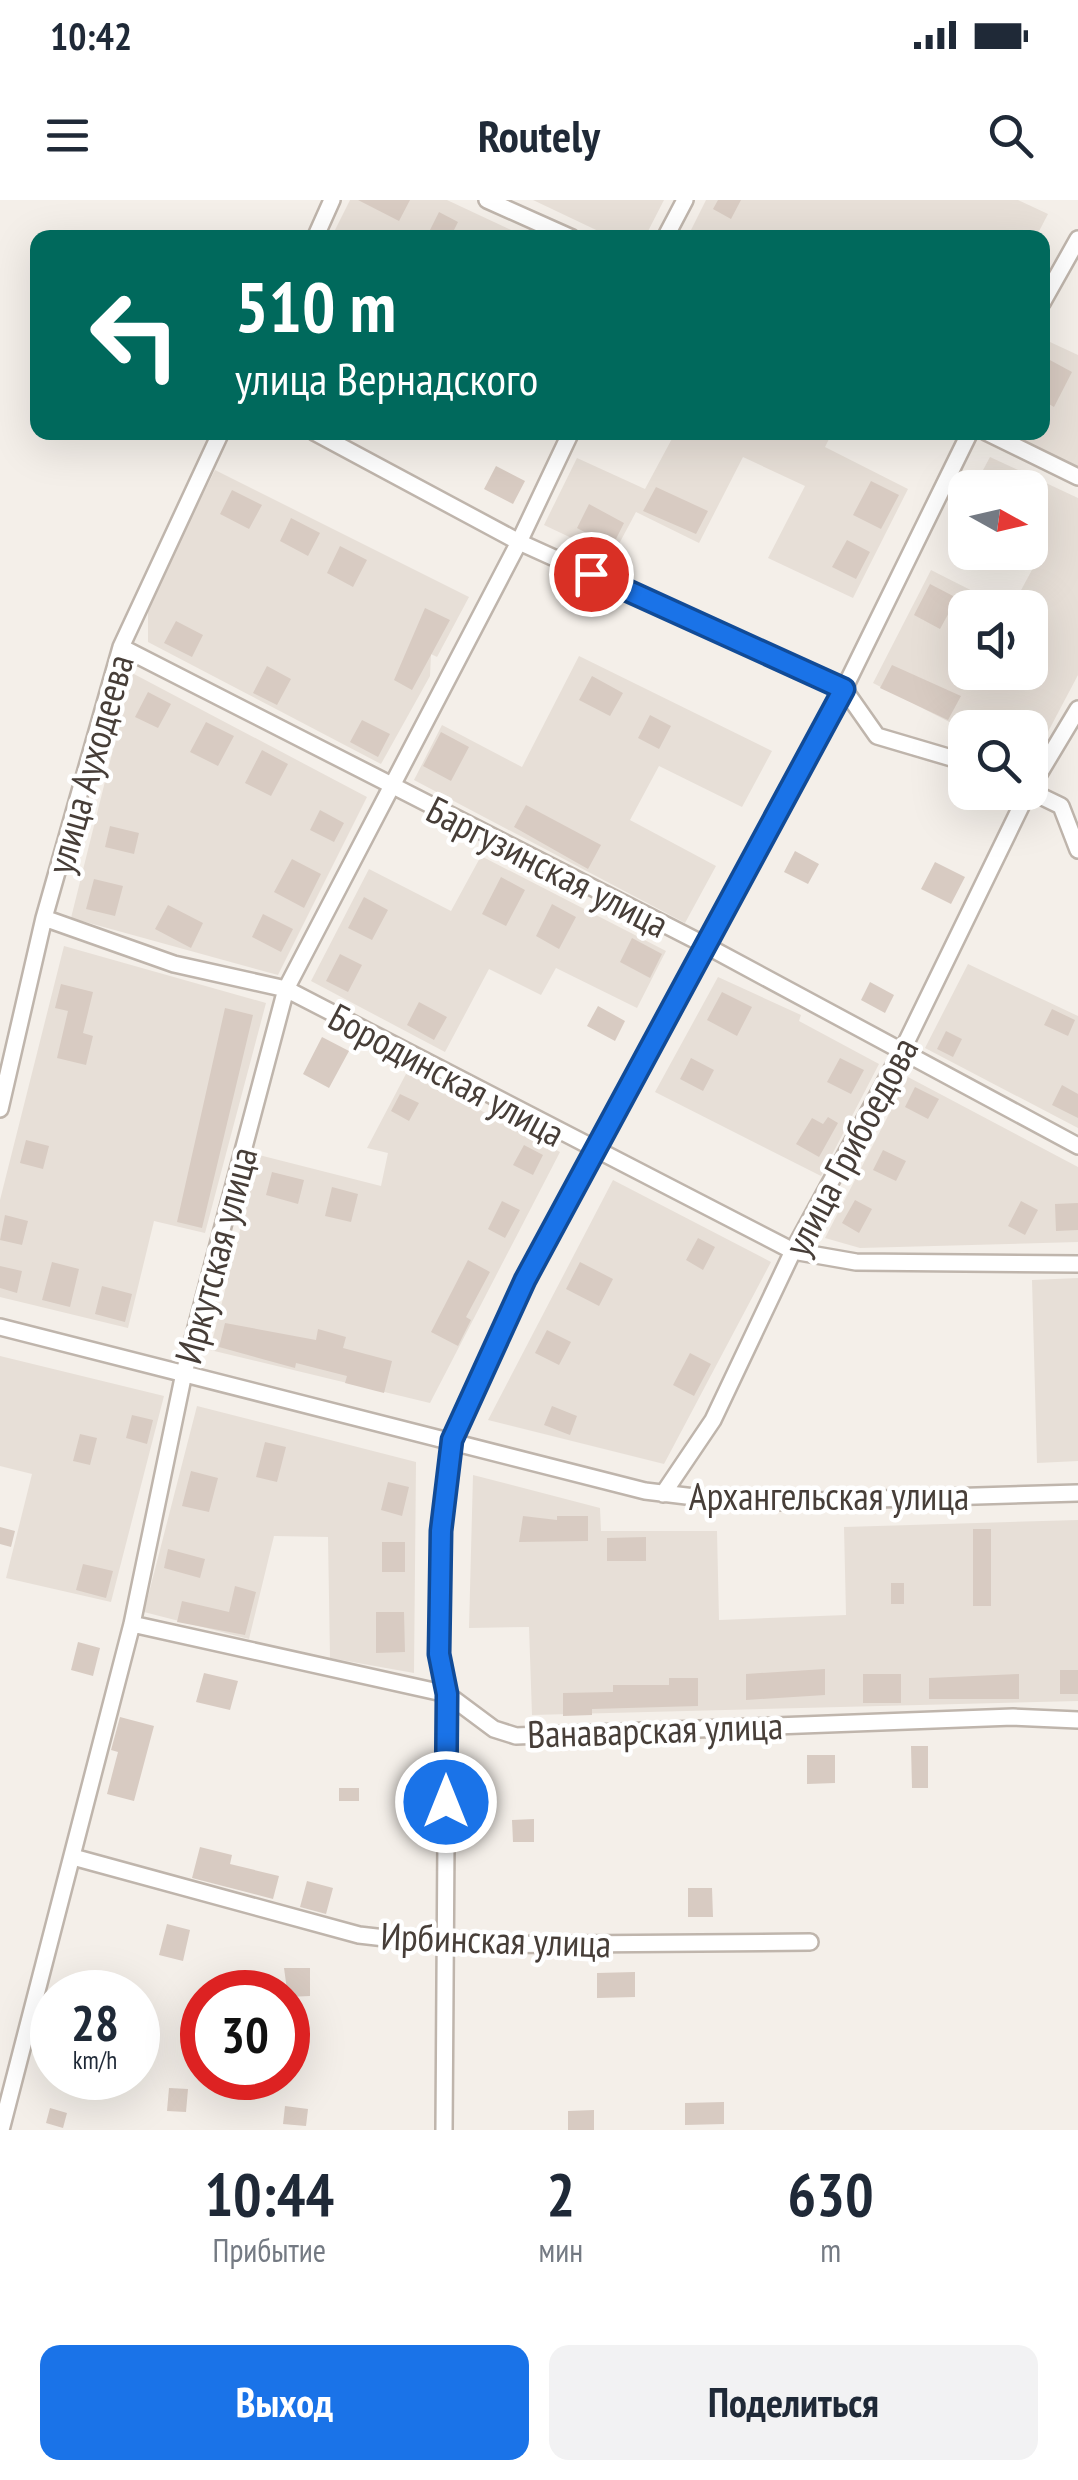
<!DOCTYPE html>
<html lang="ru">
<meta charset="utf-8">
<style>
body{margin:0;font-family:"PT Sans Narrow",sans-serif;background:#f2f2f3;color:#1f2937;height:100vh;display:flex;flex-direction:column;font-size:38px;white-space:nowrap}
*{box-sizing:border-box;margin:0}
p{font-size:32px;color:#747a83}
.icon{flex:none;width:55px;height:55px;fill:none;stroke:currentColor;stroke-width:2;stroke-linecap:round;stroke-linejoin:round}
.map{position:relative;height:1930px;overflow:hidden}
.side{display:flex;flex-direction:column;background:#fff;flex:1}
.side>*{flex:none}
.guide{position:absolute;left:30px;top:30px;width:1020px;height:210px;border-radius:20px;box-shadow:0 10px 40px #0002;background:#00695c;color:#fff;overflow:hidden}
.needle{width:65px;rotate:98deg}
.tools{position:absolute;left:948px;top:270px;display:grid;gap:20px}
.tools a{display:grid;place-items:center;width:100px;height:100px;border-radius:20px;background:#fff;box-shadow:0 10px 40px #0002;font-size:50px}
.speed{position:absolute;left:30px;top:1770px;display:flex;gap:20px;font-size:50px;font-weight:700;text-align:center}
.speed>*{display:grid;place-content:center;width:130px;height:130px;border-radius:50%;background:#fff;box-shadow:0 10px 40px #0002;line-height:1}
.speed small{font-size:25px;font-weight:400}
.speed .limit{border:15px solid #d22;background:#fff;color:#111}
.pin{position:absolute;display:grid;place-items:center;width:85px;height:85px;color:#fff;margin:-42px;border:5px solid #fff;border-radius:50%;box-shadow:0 2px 10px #0007}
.me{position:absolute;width:110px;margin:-55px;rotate:0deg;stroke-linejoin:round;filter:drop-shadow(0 0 8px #0008)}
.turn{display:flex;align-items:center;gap:35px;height:210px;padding:0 40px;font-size:45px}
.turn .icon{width:130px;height:130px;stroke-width:2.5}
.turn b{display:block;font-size:70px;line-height:85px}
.eta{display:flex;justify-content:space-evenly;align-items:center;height:170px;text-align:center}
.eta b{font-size:60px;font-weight:700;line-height:70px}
.cta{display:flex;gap:20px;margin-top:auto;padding:20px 40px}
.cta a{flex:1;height:115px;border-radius:20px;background:#1a73e8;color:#fff;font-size:40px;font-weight:700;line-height:115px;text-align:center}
.cta a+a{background:#f2f2f3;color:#1f2937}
.status{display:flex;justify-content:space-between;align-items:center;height:70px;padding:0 50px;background:#fff;direction:ltr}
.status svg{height:28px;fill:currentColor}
header{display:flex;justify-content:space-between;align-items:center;height:130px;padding:0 40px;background:#fff;font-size:45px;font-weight:700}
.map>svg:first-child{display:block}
</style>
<div class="status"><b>10:42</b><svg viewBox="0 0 49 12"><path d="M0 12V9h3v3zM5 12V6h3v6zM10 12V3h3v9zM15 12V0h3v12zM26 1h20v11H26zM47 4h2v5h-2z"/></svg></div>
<header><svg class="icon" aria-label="menu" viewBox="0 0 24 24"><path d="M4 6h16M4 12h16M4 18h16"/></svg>Routely<svg class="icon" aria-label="search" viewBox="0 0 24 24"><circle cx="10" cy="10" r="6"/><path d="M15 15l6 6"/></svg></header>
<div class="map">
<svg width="1078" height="1930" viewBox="0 0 1078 1930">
<rect width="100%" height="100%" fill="#f4efe9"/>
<path fill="#e7dfd7" d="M350,0H447L526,37L331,38Z
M533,0H664L645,37L613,38Z
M706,0H1018L1048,14L1036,37L687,38Z
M1050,142L1078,155V268L996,233L1042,232L1043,155Z
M675,233H832L825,247L908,289L853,398L768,358L805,286L743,257L699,343L636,312L612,357L544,325L577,258L645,289Z
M990,257L1078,298V475L1031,564L1030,528L965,530L873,483L931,370L1004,407L965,408V472H1030V408L1012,407L1040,355L1030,349V288L974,287Z
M215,270L469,397L437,457L431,454L430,476L381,564L148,442V404Z
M579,456L772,551L742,607L659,566L630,620L716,666L685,723L414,580L442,525L522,567Z
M132,473L367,597L278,775L71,718Z
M481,656L666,751L637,808L556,768L541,795L489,769L445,852L311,781L369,669L451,711Z
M64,746L266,803L205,1033L154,1021L128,1128L0,1097V1000Z
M968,764L1078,816V928L925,848Z
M718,777L801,815L799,821L879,864L821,976L655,892Z
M407,872L560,952L430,1203L210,1150L259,955L381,986L388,953L367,948Z
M908,877L1078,967V1042L860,1048L825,1038Z
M613,980L771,1062L664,1264L488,1220Z
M1078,1078V1261L1037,1263L1032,1080Z
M0,1156L164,1196L111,1402L6,1378L32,1274L0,1266Z
M197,1206L416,1262L414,1473L330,1458L328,1337L274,1336L249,1439L144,1412Z
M473,1275L600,1308L601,1331H717L719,1420L846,1415L844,1327L1078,1320V1501L532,1515L529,1427L469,1428Z"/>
<path fill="#d8cbc2" d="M358,0H410L399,21Z
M718,0H741L731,19L713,9Z
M439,12L458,22L450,38H426Z
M1048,159L1072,172L1054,207L1042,200V169Z
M496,266L525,281L513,304L484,289Z
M871,281L899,295L881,329L853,315Z
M656,287L708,311L696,334L643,311Z
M232,290L262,305L249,329L220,314Z
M589,304L624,323L612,347L577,328Z
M291,318L320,333L308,356L280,341Z
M847,340L870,352L856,379L832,367Z
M340,346L367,360L353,387L327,373Z
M930,384L957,398L940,429L914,415Z
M425,408L450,420L412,490L394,480Z
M176,421L203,435L192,457L164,443Z
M892,465L961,496L948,520L880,488Z
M267,466L291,479L277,505L253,493Z
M592,476L623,493L610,516L579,500Z
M148,492L171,504L158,528L135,517Z
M650,515L671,526L659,549L638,538Z
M362,520L390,534L378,557L350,542Z
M206,522L234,536L218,566L190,552Z
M441,532L469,547L451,581L423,566Z
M262,550L288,564L271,596L245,583Z
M526,605L601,645L588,669L514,627Z
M320,610L344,623L334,642L310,630Z
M110,626L139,633L134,654L105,647Z
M795,651L819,664L808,684L784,672Z
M292,659L321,674L304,708L274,692Z
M935,662L965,677L951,704L921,689Z
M501,677L525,690L506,726L482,714Z
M94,679L123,686L115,716L86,709Z
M364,697L388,710L372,740L348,728Z
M552,704L576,717L559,749L536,736Z
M168,705L203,723L191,748L155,729Z
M263,714L293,729L281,752L252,737Z
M632,738L662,754L650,778L620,762Z
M340,754L362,765L348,792L326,781Z
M870,782L894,795L885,813L861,800Z
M61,784L93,792L83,833L93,836L86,865L57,858L68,811L55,808Z
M722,792L752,807L737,836L707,820Z
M419,802L447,817L434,840L407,825Z
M598,806L625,821L615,841L587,826Z
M225,808L253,815L202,1028L177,1022Z
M1052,809L1075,820L1068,836L1044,825Z
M946,831L962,839L953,857L937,849Z
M322,837L349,851L329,888L303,874Z
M691,858L714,870L703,891L680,879Z
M840,858L864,870L851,894L827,882Z
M1062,885L1078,894V918L1052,905Z
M915,887L939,899L928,919L905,907Z
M400,894L419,903L409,921L391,911Z
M828,917L838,923L819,957L796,944L812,918L823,924Z
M26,940L49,946L43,969L20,963Z
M524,945L543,955L533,975L513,965Z
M883,950L906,961L896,981L873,970Z
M272,972L304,980L298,1004L266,995Z
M332,987L358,994L351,1022L325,1016Z
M855,1000L872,1009L859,1033L842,1023Z
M502,1001L520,1010L505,1038L488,1029Z
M1021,1001L1038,1010L1025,1035L1008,1026Z
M1078,1003V1030L1056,1031L1055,1004Z
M5,1015L28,1021L22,1045L0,1040Z
M698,1038L715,1047L703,1070L686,1060Z
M468,1060L490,1072L466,1117L471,1120L458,1146L431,1132Z
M52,1062L79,1069L70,1107L42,1100Z
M580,1062L613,1079L599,1106L566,1089Z
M0,1066L22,1071L17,1093L0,1088Z
M102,1086L132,1094L125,1122L95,1114Z
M225,1123L316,1140L318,1129L346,1137L343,1148L392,1161L384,1193L345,1183L347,1176L296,1163L295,1168L219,1147Z
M547,1130L571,1142L559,1165L535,1153Z
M690,1153L711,1164L694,1196L673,1185Z
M552,1206L577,1216L570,1235L544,1225Z
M132,1215L153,1220L147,1244L126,1238Z
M80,1234L97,1238L90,1265L73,1261Z
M265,1242L286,1247L277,1282L256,1277Z
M191,1271L218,1278L209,1312L182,1306Z
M388,1282L409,1287L402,1316L381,1310Z
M523,1316L557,1320V1316H588V1341L519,1342Z
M0,1327L15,1331L11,1347L0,1344Z
M973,1329H991V1406H973Z
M646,1337V1361H607V1338Z
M382,1342H405V1372H382Z
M168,1349L205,1359L200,1378L164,1368Z
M83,1364L113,1371L106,1398L76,1390Z
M891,1383H904V1404H891Z
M235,1386L256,1392L245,1435L177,1422L182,1401L229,1412Z
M376,1412H404L405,1452L376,1453Z
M78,1442L100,1448L93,1476L71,1470Z
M825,1469V1495L746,1500V1474Z
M1060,1470H1078V1494H1060Z
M204,1473L238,1481L230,1510L196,1502Z
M863,1474H901V1503H863Z
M1019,1474V1499H929V1478Z
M669,1478H698V1506L592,1509V1515L563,1516V1493L613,1492V1485H669Z
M120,1517L154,1526L134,1601L107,1594L118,1552L111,1550Z
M911,1546H928V1588H912Z
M807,1555H835V1583L807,1584Z
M339,1588H359V1601H339Z
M534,1619V1642H513L512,1620Z
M200,1647L232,1655L230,1664L279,1676L273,1699L192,1678Z
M307,1681L333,1688L326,1714L300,1707Z
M688,1688H712L713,1717H688Z
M167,1724L190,1730L183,1761L159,1755Z
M284,1768H310V1796L288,1797Z
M635,1772V1797L597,1798V1773Z
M189,1818L202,1821V1849L184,1845Z
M169,1888L188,1889L186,1912L167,1911Z
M724,1902V1924L685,1925V1903Z
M285,1906L308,1909L306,1926L283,1924Z
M50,1908L67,1913L63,1928L46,1923Z
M594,1910V1930H568V1911Z"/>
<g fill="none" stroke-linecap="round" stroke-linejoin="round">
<defs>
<path id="street" d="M487,0L572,38
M315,38L332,0
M665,38L685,0
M1042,103L1078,39
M314,232L519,342L844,489L877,536L965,562
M986,232L1078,277
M121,447L703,744L1078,946
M1030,589L1078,509
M1030,591L1061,606L1078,650
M44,718L174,764L286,789L793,1051L856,1062L1078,1064
M0,909L44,718L121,447L221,232
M0,1127L645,1291L744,1303L1078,1293
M663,1294L713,1220L793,1051L902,851L1028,592
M132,1424L447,1494L494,1529L516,1536L1013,1517L1078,1520
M73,1657L359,1735L446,1745L810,1742
M1,1930L132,1424L184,1173L286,789L519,342L571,232
M444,1930L447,1494L439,1453L441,1331L452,1240L525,1080L844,489L970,232"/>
</defs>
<use href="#street" stroke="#bfb5ac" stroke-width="20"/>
<use href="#street" stroke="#fff" stroke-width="15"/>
</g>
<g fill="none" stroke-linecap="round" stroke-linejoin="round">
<defs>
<path id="route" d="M446,1602L447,1494L439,1454L441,1331L452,1240L525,1080L844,489L591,374"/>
</defs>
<use href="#route" stroke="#114b97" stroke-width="25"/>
<use href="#route" stroke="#1a73e8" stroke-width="18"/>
</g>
<g text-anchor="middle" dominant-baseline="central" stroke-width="9" stroke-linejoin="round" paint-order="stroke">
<g font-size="38" fill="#473e38" stroke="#fff">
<text transform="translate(89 564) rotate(-74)">улица Ауходеева</text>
<text transform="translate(548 666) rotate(27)">Баргузинская улица</text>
<text transform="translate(447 874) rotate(28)">Бородинская улица</text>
<text transform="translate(850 946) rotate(-62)">улица Грибоедова</text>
<text transform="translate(215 1055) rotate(-75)">Иркутская улица</text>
<text x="829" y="1295">Архангельская улица</text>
<text transform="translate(655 1529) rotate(-2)">Ванаварская улица</text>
<text transform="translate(496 1739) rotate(2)">Ирбинская улица</text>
</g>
</g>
</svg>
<div class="tools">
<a><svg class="needle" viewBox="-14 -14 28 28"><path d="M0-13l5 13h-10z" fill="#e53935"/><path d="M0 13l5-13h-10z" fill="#747a83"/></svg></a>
<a><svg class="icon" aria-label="sound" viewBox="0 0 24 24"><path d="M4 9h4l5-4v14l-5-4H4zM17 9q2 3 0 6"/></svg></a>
<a><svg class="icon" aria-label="search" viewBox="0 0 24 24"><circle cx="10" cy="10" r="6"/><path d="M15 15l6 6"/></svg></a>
</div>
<div class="speed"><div>28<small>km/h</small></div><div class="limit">30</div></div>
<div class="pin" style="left:591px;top:374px;background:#d93025"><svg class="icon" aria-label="arrive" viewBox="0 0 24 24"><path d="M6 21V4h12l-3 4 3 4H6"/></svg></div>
<svg class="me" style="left:446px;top:1602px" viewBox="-20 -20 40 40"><circle r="17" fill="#1a73e8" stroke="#fff" stroke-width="3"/><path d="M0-11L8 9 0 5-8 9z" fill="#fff"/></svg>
<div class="guide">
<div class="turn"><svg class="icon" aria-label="left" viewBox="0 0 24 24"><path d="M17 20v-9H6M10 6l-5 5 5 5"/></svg><div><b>510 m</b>улица Вернадского</div></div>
</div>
</div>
<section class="side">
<div class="eta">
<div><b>10:44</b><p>Прибытие</p></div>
<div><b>2</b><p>мин</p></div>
<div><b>630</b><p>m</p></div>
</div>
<div class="cta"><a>Выход</a><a>Поделиться</a></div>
</section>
